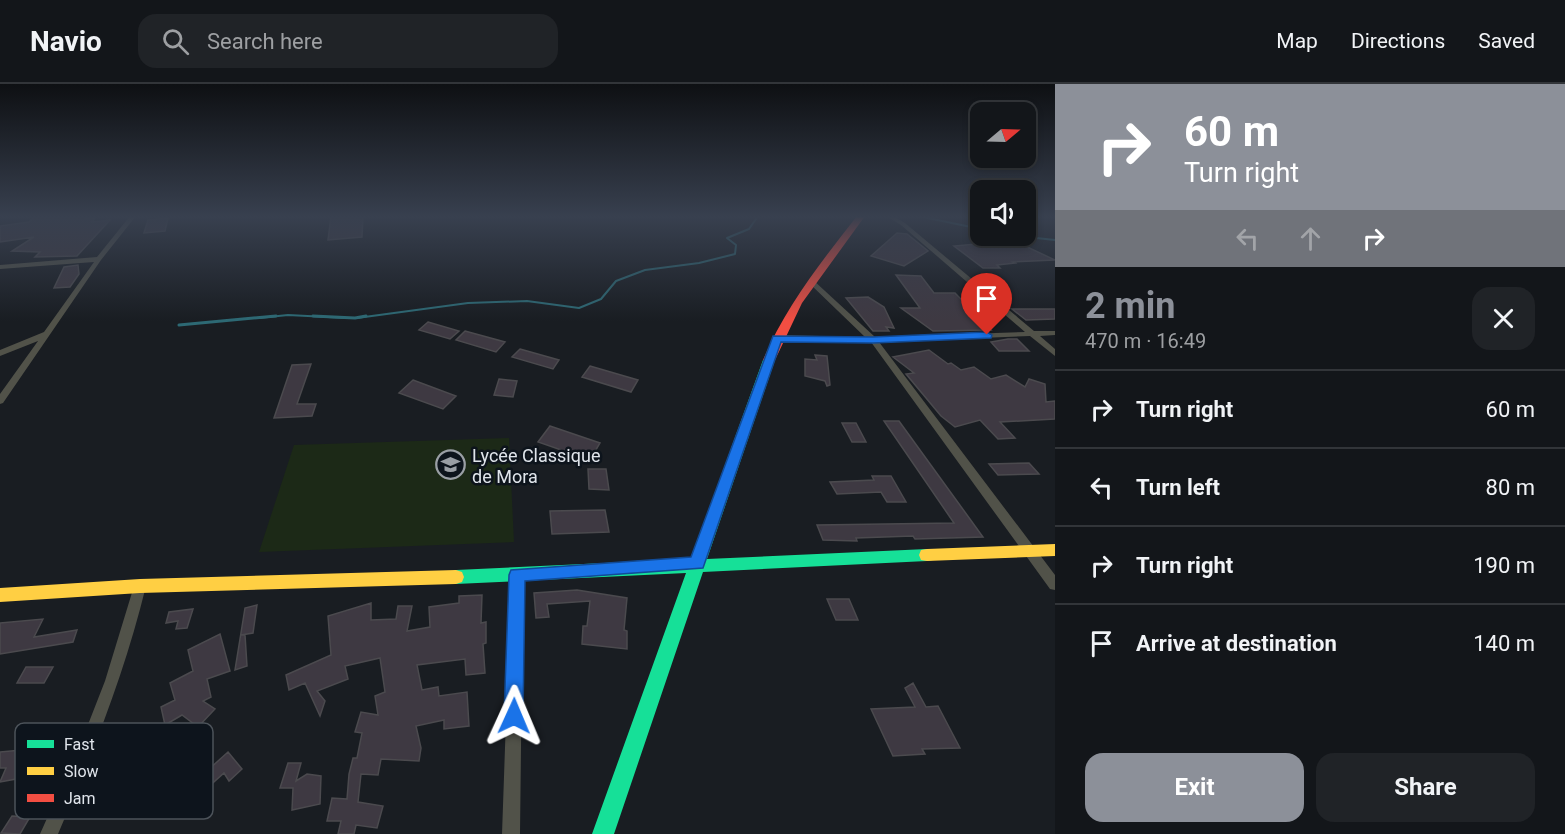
<!DOCTYPE html>
<meta charset="utf-8">
<style>
body{margin:0;font-family:Roboto,sans-serif;background:#202327;color:#f1f3f6;height:100vh;display:flex;flex-direction:column;font-size:22px;white-space:nowrap}
*{box-sizing:border-box;margin:0}
p{font-size:20px;color:#9d9fa2}
.icon{flex:none;width:33px;height:33px;fill:none;stroke:currentColor;stroke-width:2;stroke-linecap:round;stroke-linejoin:round}
.map{position:relative;flex:1;overflow:hidden}
.drawer{display:flex;flex-direction:column;background:#13161a;width:510px}
.drawer>*{flex:none}
.banner{background:#8c9099;color:#fff;overflow:hidden}
.needle{width:39px;rotate:71deg}
.controls{position:absolute;left:970px;top:18px;display:grid;gap:12px}
.controls a{display:grid;place-items:center;width:66px;height:66px;border-radius:12px;background:#13161a;box-shadow:0 3px 9px #0003,0 0 0 2px #323539;font-size:30px}
.pin{position:absolute;display:grid;place-items:center;width:51px;height:51px;color:#fff;margin:-62px -26px;border-radius:50% 50% 50% 0;rotate:-45deg;box-shadow:0 0 6px #0007}
.pin .icon{rotate:45deg}
.me{position:absolute;width:66px;margin:-33px;rotate:1deg;stroke-linejoin:round;filter:drop-shadow(0 0 4px #0008)}
.turn{display:flex;align-items:center;gap:21px;height:126px;padding:0 30px;font-size:27px}
.turn .icon{width:78px;height:78px;stroke-width:2.5}
.turn b{display:block;font-size:42px;line-height:51px}
.lanes{display:flex;align-items:center;height:57px;padding:0 30px;background:#0003;justify-content:center;gap:30px;direction:ltr}
.lanes .off{opacity:.35}
.round{display:grid;place-items:center;flex:none;width:63px;height:63px;border-radius:18px;background:#202327}
.summary{display:flex;align-items:center;justify-content:space-between;height:102px;padding:0 30px}
h1{font-size:36px;font-weight:700;line-height:45px;color:#8c9099}
.action{display:flex;gap:12px;margin-top:auto;padding:12px 30px}
.action a{flex:1;height:69px;border-radius:18px;background:#8c9099;color:#fff;font-size:24px;font-weight:700;line-height:69px;text-align:center}
.action a+a{background:#202327;color:#f1f3f6}
ul{padding:0;list-style:none}
li{display:flex;align-items:center;gap:18px;height:78px;padding:0 30px;border-top:2px solid #323539}
li div{flex:1}
li b{display:block;font-size:22px}
li em{font-style:normal}
header{display:flex;align-items:center;gap:36px;box-sizing:border-box;height:84px;padding:0 30px;background:#13161a;border-bottom:2px solid #323539}
header strong{font-size:28px}
nav{display:flex;gap:33px;margin-inline-start:auto;font-size:21px}
.search{width:420px;height:54px;background:#202327;display:flex;align-items:center;gap:15px;box-sizing:border-box;padding:0 21px;border-radius:18px;color:#9d9fa2;font-size:22px}
main{display:flex;flex:1;min-height:0}
.map>svg:first-child{display:block}
</style>
<header>
<strong>Navio</strong>
<div class="search"><svg class="icon" aria-label="search" viewBox="0 0 24 24"><circle cx="10" cy="10" r="6"/><path d="M15 15l6 6"/></svg>Search here</div>
<nav><a>Map</a><a>Directions</a><a>Saved</a></nav>
</header>
<main>
<div class="map">
<svg width="1055" height="750" viewBox="0 0 1055 750">
<rect width="100%" height="100%" fill="#191d22"/>
<path fill="#1c2917" d="M509,354L514,458L259,468L294,361Z"/>
<g fill="none" stroke-linecap="round" stroke-linejoin="round">
<path stroke="#2d6974" stroke-width="2" d="M918,132L981,145
M1018,152L1055,156
M259,234L288,231L347,234
M357,234L468,219L527,217L579,224L601,215L616,197L645,186L699,179L735,170L736,161L727,154L749,145L758,132"/>
<path stroke="#2d6974" stroke-width="3" d="M313,232L355,234L366,232
M179,241L276,232"/>
</g>
<path fill="#3e3942" stroke="#4b4a4e" stroke-width="1.5" d="M35,132H89L87,134H95L92,138L110,136L77,172L35,173L40,168L12,167L34,153L0,158V142L29,138Z
M331,132H363L362,153L328,156Z
M168,134L165,147L144,149L148,136Z
M897,149L907,150L928,167L904,182L871,172Z
M999,158L1003,160L1023,161L1055,176L1013,178L1015,179L997,181L1000,184H983L954,162Z
M78,181L79,190L70,203L54,204L64,183Z
M896,191L921,192L934,209H955L991,246L933,247L901,224H920Z
M868,213L884,223L894,244L886,243L889,247H873L846,214Z
M1012,225H1055V235L1026,236Z
M428,238L459,247L450,255L419,246Z
M465,247L505,258L496,268L456,256Z
M1008,255H1017L1029,267H999L991,258Z
M520,265L559,276L553,285L512,273Z
M929,266L948,280L951,279L961,286L974,283L991,295L1006,291L1025,303L1029,295L1045,300L1046,318L1055,317V335L1000,338L1015,354L998,355L980,336L955,343L941,332L906,290L914,289L893,273Z
M815,271L827,272L830,301L827,302L825,297L805,292V275L817,276Z
M311,280L297,320H316L312,332L274,334L292,281Z
M590,282L638,296L631,308L582,293Z
M499,295L517,297L513,313L494,311Z
M413,296L456,312L443,325L399,309Z
M884,337H899L983,453L915,455L913,452L856,454L857,457L823,456L817,441L954,439Z
M842,339H856L866,358H852Z
M550,342L600,359L590,376L538,358Z
M1029,379L1039,390L998,391L989,380Z
M588,385H606L609,406L589,405Z
M872,392H891L906,418H887L881,408L837,410L830,398L874,396Z
M605,426L609,448L552,450L550,427Z
M577,506L627,514L624,546L627,547V565L582,560L583,542H587L590,517L547,520L549,533L536,534L534,509Z
M482,511L481,539L486,538V559L483,560L485,589L466,591L465,575L417,581L422,606L438,603L439,612L467,608L469,642L444,645V636L416,642L421,664L419,677L381,675L378,691L361,690L358,718L383,722L377,744L356,741L354,750H338L341,737H327L332,714L347,715L349,690L353,674H357L362,649L355,648L361,628L378,631L375,612L385,608L380,574L345,582L348,595L317,607L325,617L320,632L305,599L289,606L286,591L331,571L328,532L371,519V536L396,535L398,522H412L407,547L430,543L429,523L459,519V512Z
M827,515H849L858,536H836Z
M257,521L253,549L241,551H245L247,582L235,586L245,524Z
M193,525L187,544L176,545L178,537L166,539L169,528Z
M43,535L34,553L77,546L73,558L0,570V539Z
M220,550L230,587L207,595L211,613L203,617L215,625L198,643L182,631L165,641L161,623L175,616L170,599L193,587L188,566Z
M26,583H53L44,599H17Z
M913,599L926,623L938,622L960,664L922,665L925,670L893,672L871,625L915,623L905,604Z
M33,665L52,667L42,683L22,681L16,695L0,698L6,684H0V668Z
M228,668L242,685L229,697L224,689L195,715L187,705Z
M288,679H301L296,697L307,690L321,692L320,720L292,726L293,704H280Z
M12,732L30,733L20,750L1,749Z"/>
<g fill="none" stroke-linecap="round" stroke-linejoin="round">
<path fill="#515249" fill-rule="evenodd" d="M130,132H136L101,176L3,319L0,320V310L38,257L0,272V266L44,248L94,178L0,185V181L97,173Z
M886,132H893L905,139L1034,247H1055V251L1040,252L1055,265V272L1030,252L879,258L1055,491V506L1050,505L871,258L777,257L773,254L777,251L865,253L809,199V195H812L875,253L1025,248L901,141Z
M517,486L521,487L523,491L520,750H502L511,491L513,487Z
M140,497L145,498L146,502C125,588 93,669 58,750H40L82,656L105,597L134,502L135,498Z"/>
<path fill="#16e098" fill-rule="evenodd" d="M769,273L775,276L707,475L927,465L933,466L935,471L933,476L927,477L703,488L614,750H592L686,489L456,500L450,498L448,493L450,488L456,486L691,475L763,276Z"/>
<path fill="#ffcf43" fill-rule="evenodd" d="M1055,460V472L927,477L921,476L919,471L921,466L927,465Z
M456,486L462,488L464,493L462,498L456,500L140,509L0,518V504L140,495Z"/>
<path fill="#f24e42" fill-rule="evenodd" d="M857,132H865L802,219L775,276L773,278H765L763,276C786,222 821,178 857,132Z"/>
</g>
<linearGradient id="sky" x2="0" y2="1"><stop stop-color="#0e1013"/><stop offset="0.56" stop-color="#38404f"/><stop offset="1" stop-color="#38404f" stop-opacity="0"/></linearGradient>
<rect width="1055" height="237" fill="url(#sky)"/>
<path fill="#1a73e8" stroke="#114b97" stroke-width="1.5" d="M987,248L992,251L991,254L873,259L781,258L703,484L525,497L523,632L521,639L514,642L507,639L504,632L509,491L511,486L691,473L773,252L873,253Z"/>
<defs>
<symbol id="school-ring" viewBox="-11 -11 22 22"><circle r="9.5" fill="#0d141c" stroke="#9a9fa5" stroke-width="1.5"/><path d="M0-5L7-2L0 1L-7-2ZM-4 1L0 2.5L4 1V4Q0 6-4 4Z" fill="#9a9fa5"/></symbol>
</defs>
<g fill-rule="evenodd">
<use href="#school-ring" x="434" y="364" width="33" height="33"/>
</g>
<g text-anchor="middle" dominant-baseline="central" stroke-width="5" stroke-linejoin="round" paint-order="stroke">
<g font-size="18" fill="#e0e5eb" stroke="#0d141c" text-anchor="start">
<text x="472" y="371">Lycée Classique<tspan x="472" dy="21">de Mora</tspan></text>
</g>
</g>
<rect x="15" y="639" width="198" height="96" rx="9" fill="#0d141c" stroke="#4c535a" stroke-width="1.5"/>
<rect x="27" y="656" width="27" height="8" fill="#16e098"/>
<rect x="27" y="683" width="27" height="8" fill="#ffcf43"/>
<rect x="27" y="710" width="27" height="8" fill="#f24e42"/>
<g font-size="16" fill="#e0e5eb">
<text x="64" y="666">Fast</text>
<text x="64" y="693">Slow</text>
<text x="64" y="720">Jam</text>
</g>
</svg>
<div class="controls">
<a><svg class="needle" viewBox="-14 -14 28 28"><path d="M0-13l5 13h-10z" fill="#e53935"/><path d="M0 13l5-13h-10z" fill="#9d9fa2"/></svg></a>
<a><svg class="icon" aria-label="sound" viewBox="0 0 24 24"><path d="M4 9h4l5-4v14l-5-4H4zM17 9q2 3 0 6"/></svg></a>
</div>
<div class="pin" style="left:987px;top:251px;background:#d93025"><svg class="icon" aria-label="arrive" viewBox="0 0 24 24"><path d="M6 21V4h12l-3 4 3 4H6"/></svg></div>
<svg class="me" style="left:514px;top:632px" viewBox="-20 -20 40 40"><path d="M0-17L14 15 0 8-14 15z" fill="#1a73e8" stroke="#fff" stroke-width="4"/></svg>
</div>
<section class="drawer">
<div class="banner">
<div class="turn"><svg class="icon" aria-label="right" viewBox="0 0 24 24"><path d="M7 20v-9h11M14 6l5 5-5 5"/></svg><div><b>60 m</b>Turn right</div></div>
<div class="lanes"><svg class="icon off" aria-label="left" viewBox="0 0 24 24"><path d="M17 20v-9H6M10 6l-5 5 5 5"/></svg><svg class="icon off" aria-label="ahead" viewBox="0 0 24 24"><path d="M12 20V5M6 11l6-6 6 6"/></svg><svg class="icon" aria-label="right" viewBox="0 0 24 24"><path d="M7 20v-9h11M14 6l5 5-5 5"/></svg></div>
</div>
<div class="summary"><div><h1>2 min</h1><p>470 m · 16:49</p></div><a class="round"><svg class="icon" aria-label="close" viewBox="0 0 24 24"><path d="M6 6l12 12M18 6L6 18"/></svg></a></div>
<ul>
<li><svg class="icon" aria-label="right" viewBox="0 0 24 24"><path d="M7 20v-9h11M14 6l5 5-5 5"/></svg><div><b>Turn right</b></div><em>60 m</em></li>
<li><svg class="icon" aria-label="left" viewBox="0 0 24 24"><path d="M17 20v-9H6M10 6l-5 5 5 5"/></svg><div><b>Turn left</b></div><em>80 m</em></li>
<li><svg class="icon" aria-label="right" viewBox="0 0 24 24"><path d="M7 20v-9h11M14 6l5 5-5 5"/></svg><div><b>Turn right</b></div><em>190 m</em></li>
<li><svg class="icon" aria-label="arrive" viewBox="0 0 24 24"><path d="M6 21V4h12l-3 4 3 4H6"/></svg><div><b>Arrive at destination</b></div><em>140 m</em></li>
</ul>
<div class="action"><a>Exit</a><a>Share</a></div>
</section>
</main>
